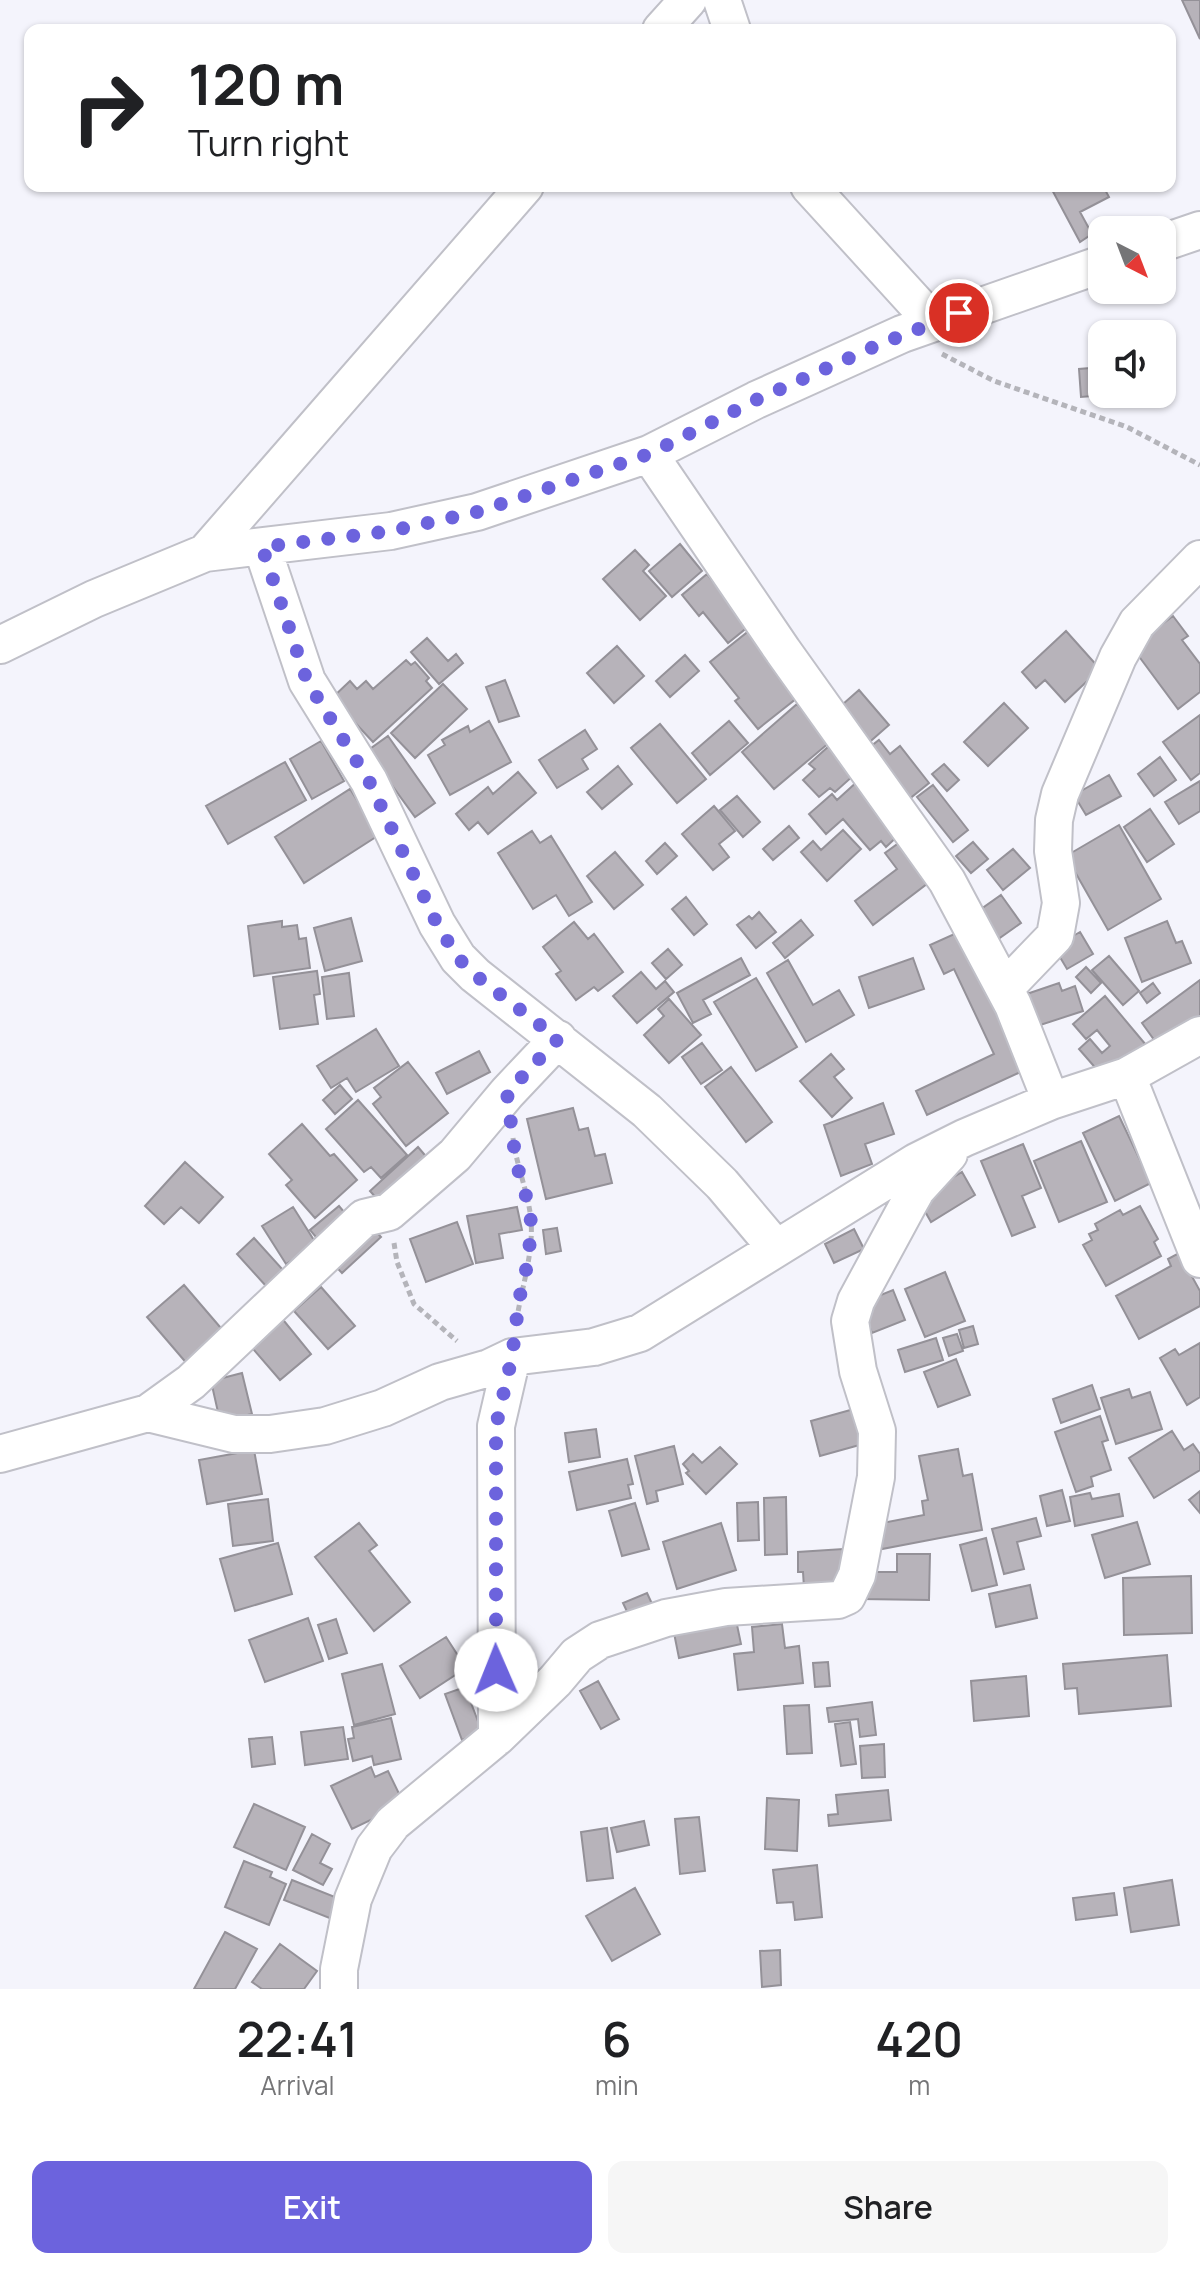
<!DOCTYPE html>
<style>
body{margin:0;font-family:Manrope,sans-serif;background:#f6f6f6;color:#202124;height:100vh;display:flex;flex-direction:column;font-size:30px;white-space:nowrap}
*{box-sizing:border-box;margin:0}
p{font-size:26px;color:#757577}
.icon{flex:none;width:44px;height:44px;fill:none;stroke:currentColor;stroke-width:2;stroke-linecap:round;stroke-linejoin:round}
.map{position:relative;height:1989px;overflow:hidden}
.sheet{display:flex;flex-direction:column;background:#fff;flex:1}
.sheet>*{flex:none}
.banner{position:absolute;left:24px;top:24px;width:1152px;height:168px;border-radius:16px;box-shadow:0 2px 6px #0004;background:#fff;color:#202124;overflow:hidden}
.needle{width:52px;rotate:138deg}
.buttons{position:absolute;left:1088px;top:216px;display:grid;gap:16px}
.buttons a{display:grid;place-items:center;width:88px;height:88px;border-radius:16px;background:#fff;box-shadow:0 2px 6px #0004;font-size:40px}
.pin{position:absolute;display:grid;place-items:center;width:68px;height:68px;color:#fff;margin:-34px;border:4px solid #fff;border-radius:50%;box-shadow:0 2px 8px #0007}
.me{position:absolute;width:88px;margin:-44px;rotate:359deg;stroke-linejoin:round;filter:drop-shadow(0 0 6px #0008)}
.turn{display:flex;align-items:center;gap:28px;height:168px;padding:0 32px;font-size:36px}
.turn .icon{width:104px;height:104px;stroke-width:2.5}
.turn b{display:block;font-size:56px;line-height:68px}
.eta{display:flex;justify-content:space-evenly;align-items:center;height:136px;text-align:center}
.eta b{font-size:48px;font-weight:600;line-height:56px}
.primary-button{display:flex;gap:16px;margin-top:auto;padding:16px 32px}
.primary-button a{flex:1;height:92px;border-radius:16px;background:#6c63dd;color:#fff;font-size:32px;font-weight:600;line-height:92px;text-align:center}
.primary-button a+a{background:#f6f6f6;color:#202124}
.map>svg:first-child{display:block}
</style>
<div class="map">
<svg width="1200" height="1989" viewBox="0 0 1200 1989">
<rect width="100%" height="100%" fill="#f4f4fc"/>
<path fill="#b7b3ba" stroke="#949198" stroke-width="2" d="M1182,0H1200V39Z
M1050,186H1103L1109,197L1080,212L1092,234L1080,242Z
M1102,367V394L1105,395L1081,397L1079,369Z
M680,544L702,571L672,597L649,571Z
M635,550L649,565L643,571L666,596L640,620L603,579Z
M707,574L749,626L728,643L703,612L699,616L682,595Z
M1173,616L1188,636L1182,640L1200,664V692L1178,709L1132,647Z
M750,630L771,655L766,659L797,698L758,729L735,701L739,698L710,662Z
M1066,631L1100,669L1065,702L1045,680L1036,688L1022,672Z
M427,638L448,661L456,654L463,663L439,684L411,652Z
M617,646L644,676L614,703L587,673Z
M685,655L699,671L670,697L656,681Z
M406,660L411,665L415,662L429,678L426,681L432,688L373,742L332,698L350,681L357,689L366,681L373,689Z
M505,680L519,716L499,722L486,687Z
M443,684L467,709L415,758L391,733Z
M859,690L889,725L865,746L835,711Z
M1004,703L1028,728L988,766L964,742Z
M797,704L830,742L774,789L742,752Z
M1200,715V773L1191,780L1163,742Z
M489,721L511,762L450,795L428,755L445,745L442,740L468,726L470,732Z
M729,721L748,743L710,775L692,753Z
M660,724L706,779L677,803L631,748Z
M585,730L597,749L582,759L588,769L557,788L539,760Z
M388,736L435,803L415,817L367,751Z
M879,740L890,754L900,746L929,783L903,804L862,753Z
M321,741L344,781L312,799L290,759Z
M829,746L854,775L835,792L830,788L819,797L803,780L815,769L809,764Z
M1160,757L1176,780L1154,796L1138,774Z
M285,762L306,800L228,844L206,806Z
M944,764L959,780L947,791L932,774Z
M618,766L632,784L602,809L587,792Z
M518,772L536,793L488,834L478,822L469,830L456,814L488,787L493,794Z
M1109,775L1121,796L1086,815L1074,795Z
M859,780L903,831L886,847L881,841L870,850L843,819L826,834L809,814L832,794L837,800Z
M1200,781V811L1179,824L1165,802Z
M933,785L968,830L953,842L917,797Z
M350,789L379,835L304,883L275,837Z
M737,796L760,822L743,837L720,810Z
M714,806L735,831L719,844L729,857L713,870L682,834Z
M1150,809L1174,844L1147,862L1124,827Z
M1119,825L1161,899L1108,930L1066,856Z
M789,826L799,838L773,860L763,849Z
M843,830L861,849L827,881L801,852L813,841L821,850Z
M532,831L540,843L551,836L592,902L569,916L556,895L533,909L498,853Z
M907,837L936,877L873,925L855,901L897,869L885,853Z
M973,842L988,859L971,873L956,856Z
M665,843L677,856L657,874L646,861Z
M1013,849L1030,868L1003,890L987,870Z
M615,852L643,885L614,909L587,876Z
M1001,895L1021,923L994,942L974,914Z
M686,897L707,924L694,935L672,909Z
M759,912L776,932L756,948L737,925L749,916L752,919Z
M351,918L362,961L325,971L314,928Z
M801,920L813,935L785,958L773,943Z
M282,921V927L297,925L299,939L306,938L310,968L254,976L248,926Z
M1167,921L1176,943L1182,941L1191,963L1142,982L1125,938Z
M574,922L588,939L594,934L623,972L598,991L594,987L576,1000L556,974L561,971L543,947Z
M961,931L1025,1070L927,1115L916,1091L994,1054L954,969L944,974L930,945Z
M1080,932L1093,954L1067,969L1054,947Z
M668,949L682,965L666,979L652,963Z
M1109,956L1139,991L1123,1005L1092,970Z
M741,958L750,975L703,1000L711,1014L693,1023L677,993Z
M913,958L924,989L869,1008L859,977Z
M788,960L813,1005L839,990L854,1015L806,1042L767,973Z
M1086,967L1101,983L1091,993L1076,977Z
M317,971L320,994L314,995L318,1024L280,1029L273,977Z
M641,972L656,989L665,981L674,992L637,1023L613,996Z
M349,973L354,1016L327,1019L322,977Z
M756,978L797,1047L756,1071L714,1002Z
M1200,980V1019L1160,1048L1142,1023Z
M1059,983L1062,991L1075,986L1083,1011L1028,1029L1018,997Z
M1153,983L1160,993L1147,1003L1140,993Z
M1105,996L1146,1045L1106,1080L1079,1049L1090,1039L1102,1053L1110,1046L1097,1030L1086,1039L1073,1024Z
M669,999L701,1035L669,1063L644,1035L664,1016L658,1009Z
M376,1029L399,1066L356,1092L347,1078L331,1088L317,1066Z
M702,1043L722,1070L701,1084L682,1057Z
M479,1051L490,1072L447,1094L436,1073Z
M831,1054L844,1069L834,1077L852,1098L832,1117L800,1081Z
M408,1062L448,1113L406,1146L373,1104L381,1097L374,1088Z
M731,1067L772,1122L746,1142L705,1087Z
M340,1085L352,1099L335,1114L323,1100Z
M358,1100L407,1155L381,1178L371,1167L364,1172L326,1129Z
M883,1103L894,1134L865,1144L872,1164L841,1176L824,1125Z
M573,1108L579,1130L588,1128L595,1156L605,1154L612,1183L546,1199L527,1119Z
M1119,1116L1151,1183L1115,1201L1083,1133Z
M302,1124L330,1156L334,1154L357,1180L315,1218L286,1185L292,1180L269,1154Z
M1081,1141L1107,1202L1059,1222L1034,1161Z
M1023,1144L1041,1188L1022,1196L1035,1227L1012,1236L981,1161Z
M418,1147L435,1167L387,1210L370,1191Z
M185,1162L223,1197L199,1223L181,1207L164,1224L145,1206Z
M962,1172L975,1195L931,1222L918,1199Z
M339,1206L355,1225L326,1249L310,1230Z
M1140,1206L1158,1239L1154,1242L1161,1256L1106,1286L1083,1245L1092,1240L1089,1234L1098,1230L1095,1224L1120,1210L1123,1215Z
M293,1207L317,1245L286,1264L262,1226Z
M517,1207L522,1230L499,1234L503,1258L476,1263L467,1216Z
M366,1221L381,1237L342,1273L327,1257Z
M457,1222L473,1264L426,1282L410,1239Z
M557,1228L561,1251L546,1254L543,1230Z
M854,1229L864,1249L834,1263L825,1244Z
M254,1238L292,1280L275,1296L237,1254Z
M1179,1253L1200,1291V1306L1139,1339L1116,1296L1171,1266L1168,1259Z
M945,1272L965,1321L925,1337L905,1289Z
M184,1285L226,1334L189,1366L147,1317Z
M321,1287L355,1326L328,1349L294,1311Z
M893,1290L905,1320L872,1333L861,1303Z
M280,1316L311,1354L280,1380L248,1343Z
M973,1326L978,1344L964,1348L959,1330Z
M957,1334L963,1351L949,1356L943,1338Z
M936,1338L943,1360L905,1372L898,1350Z
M1200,1343V1397L1187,1405L1160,1358L1175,1349L1179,1355Z
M956,1359L970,1395L938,1407L924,1372Z
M242,1373L252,1414L220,1421L211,1381Z
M1092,1385L1100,1409L1061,1423L1053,1399Z
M1129,1389L1132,1398L1150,1392L1162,1429L1116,1444L1101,1398Z
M854,1409L863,1444L820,1456L811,1421Z
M1100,1416L1108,1440L1102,1442L1111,1470L1091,1477L1093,1486L1076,1492L1055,1432Z
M596,1429L600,1457L569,1462L565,1433Z
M1172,1431L1184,1450L1193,1444L1200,1454V1470L1154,1498L1129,1458Z
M674,1446L683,1484L656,1491L658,1501L647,1504L635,1456Z
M720,1447L737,1464L706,1494L686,1473L689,1471L683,1464L693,1454L702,1463Z
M958,1449L963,1476L972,1474L982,1530L882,1549L877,1524L924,1515L922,1501L928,1500L919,1456Z
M254,1450L262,1494L207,1504L199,1460Z
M627,1459L633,1484L628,1485L631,1498L577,1510L569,1472Z
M1062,1490L1070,1521L1047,1526L1040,1496Z
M1200,1491V1513L1189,1500Z
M1090,1493L1092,1499L1119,1494L1123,1516L1075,1526L1070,1497Z
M786,1497L787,1554L765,1555L764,1498Z
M268,1499L273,1541L233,1546L228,1504Z
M758,1502L759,1540L738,1541L737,1503Z
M635,1503L649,1549L622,1556L609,1511Z
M1036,1518L1041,1536L1017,1542L1024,1569L1004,1574L992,1529Z
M1137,1522L1150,1564L1105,1578L1092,1535Z
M359,1523L377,1545L369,1551L410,1602L374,1631L315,1557Z
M721,1523L736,1570L677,1589L663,1542Z
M986,1538L997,1585L972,1591L960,1545Z
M278,1543L292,1594L235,1611L220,1559Z
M843,1549L845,1586L804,1588L803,1572H798V1552Z
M897,1554H930L929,1600L861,1599L862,1572H897Z
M1191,1576L1192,1633L1124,1635L1123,1578Z
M1030,1585L1037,1618L996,1627L989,1594Z
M647,1593L654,1608L630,1618L623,1603Z
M308,1618L323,1661L265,1682L249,1640Z
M336,1619L347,1653L329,1659L318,1625Z
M736,1620L741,1644L679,1658L674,1633Z
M782,1624L785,1648L799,1646L803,1683L738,1690L734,1654L754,1652L752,1627Z
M446,1637L466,1668L420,1698L400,1666Z
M1167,1655L1171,1706L1079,1714L1077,1688L1065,1689L1063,1664Z
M828,1662L830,1686L815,1687L813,1663Z
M382,1664L395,1714L354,1725L342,1674Z
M1026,1676L1029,1716L974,1721L971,1681Z
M598,1681L619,1719L601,1729L580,1691Z
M465,1687L482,1732L462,1740L445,1694Z
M872,1702L876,1735L860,1737L858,1719L829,1722L827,1708Z
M809,1705L812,1753L787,1754L784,1706Z
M391,1718L401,1759L374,1765L372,1756L353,1761L348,1739L354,1738L352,1727Z
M850,1722L856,1764L841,1766L835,1724Z
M343,1727L348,1759L305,1765L301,1732Z
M272,1737L275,1764L252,1767L249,1739Z
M884,1744L885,1777L862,1778L860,1746Z
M371,1767L375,1777L388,1771L404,1804L352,1829L331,1786Z
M888,1790L891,1820L829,1826L828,1815L838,1814L836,1795Z
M767,1798L799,1800L797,1851L765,1849Z
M254,1804L305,1827L286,1870L234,1847Z
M699,1817L705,1871L680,1874L675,1819Z
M644,1821L649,1845L617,1852L611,1828Z
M607,1828L613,1878L587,1881L581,1832Z
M312,1834L330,1844L320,1863L332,1869L323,1885L293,1870Z
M244,1861L272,1872L270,1877L286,1884L269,1925L225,1907Z
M817,1865L822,1917L795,1920L793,1902L777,1903L773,1870Z
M292,1880L340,1899L332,1919L284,1900Z
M1172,1880L1179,1925L1131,1932L1124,1888Z
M635,1888L660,1934L612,1961L586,1916Z
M1114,1893L1117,1915L1076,1920L1073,1898Z
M225,1932L257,1949L235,1989H194Z
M280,1944L317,1971L304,1989H262L252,1982Z
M780,1950L781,1985L762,1987L760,1951Z"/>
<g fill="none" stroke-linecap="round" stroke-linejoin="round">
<defs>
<path id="minor" d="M722,0L732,30
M661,30L688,0
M809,186L933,322
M1162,243L1200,230
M649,454L783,651L947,881L1013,1005L1051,1101
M262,547L307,681L369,781L437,924L458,958L475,975L647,1111L722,1184L776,1248
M205,553L525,186
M0,645L94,599L205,553L391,531L477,512L649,454L756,400L902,334L1102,264
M1005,988L1055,936L1061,903L1053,851L1054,820L1060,794L1118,657L1137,623L1200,559
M1127,1076L1200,1259
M148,1413L191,1382L364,1218L389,1212L455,1155L507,1093L558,1039
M0,1454L148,1413L234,1434H270L325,1426L383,1408L440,1382L489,1368L512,1357L594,1347L640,1333L916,1162L964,1138L1051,1101L1127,1076L1200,1035
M497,1737L496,1426L512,1357
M339,1989V1969L353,1899L374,1848L393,1823L497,1737L555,1681L577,1655L600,1640L666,1618L726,1607L838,1600L847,1596L857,1575L876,1477L877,1431L858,1371L850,1321L856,1301L908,1205L917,1189L949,1154"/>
</defs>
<use href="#minor" stroke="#c0c0c8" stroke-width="40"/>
<path stroke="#b4b4ba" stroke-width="5" stroke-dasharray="6 4" stroke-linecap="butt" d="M942,354L994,381L1127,427L1200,465
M513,1138C516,1163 526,1187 530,1212C536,1248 521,1288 516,1324
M394,1243L397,1262L414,1304L457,1341"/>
<use href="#minor" stroke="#fff" stroke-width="36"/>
</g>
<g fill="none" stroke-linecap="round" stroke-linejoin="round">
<path stroke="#6c63dd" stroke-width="14" stroke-dasharray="0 25.2" d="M496,1670V1426L512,1357L519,1300L529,1257L531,1213L516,1162L507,1093L558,1039L475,975L458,958L437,924L369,781L307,681L262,547L391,531L477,512L649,454L756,400L878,345L959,313"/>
</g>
</svg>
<div class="buttons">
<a><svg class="needle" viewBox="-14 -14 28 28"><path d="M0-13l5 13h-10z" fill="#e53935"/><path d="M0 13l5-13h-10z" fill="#757577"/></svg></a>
<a><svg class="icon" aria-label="sound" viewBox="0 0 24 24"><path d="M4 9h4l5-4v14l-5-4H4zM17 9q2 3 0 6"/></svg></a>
</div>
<div class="pin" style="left:959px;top:313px;background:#d93025"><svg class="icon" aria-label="arrive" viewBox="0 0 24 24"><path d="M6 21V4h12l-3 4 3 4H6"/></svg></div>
<svg class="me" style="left:496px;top:1670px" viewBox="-20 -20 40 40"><circle r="19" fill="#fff"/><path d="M0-13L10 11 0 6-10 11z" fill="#6c63dd"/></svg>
<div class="banner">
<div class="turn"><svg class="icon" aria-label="right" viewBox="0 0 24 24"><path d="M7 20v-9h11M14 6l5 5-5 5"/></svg><div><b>120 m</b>Turn right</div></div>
</div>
</div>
<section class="sheet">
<div class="eta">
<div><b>22:41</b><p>Arrival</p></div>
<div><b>6</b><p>min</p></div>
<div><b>420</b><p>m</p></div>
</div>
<div class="primary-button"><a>Exit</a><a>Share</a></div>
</section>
